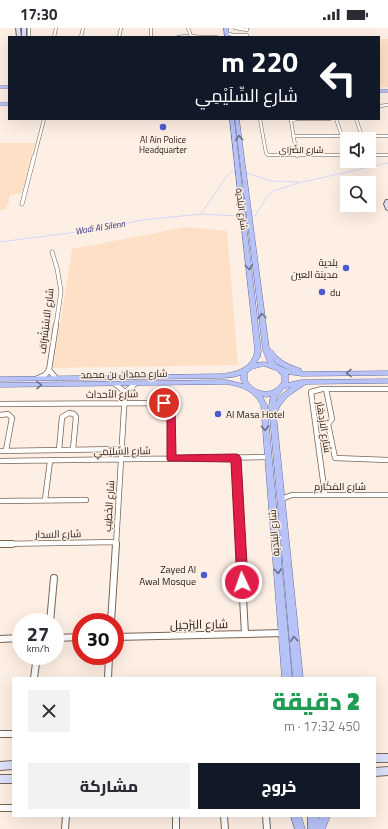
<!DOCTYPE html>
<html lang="ar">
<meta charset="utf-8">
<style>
body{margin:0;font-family:"Titillium Web",Cairo,sans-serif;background:#f2f2f3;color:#2b2b33;direction:rtl;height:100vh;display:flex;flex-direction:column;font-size:15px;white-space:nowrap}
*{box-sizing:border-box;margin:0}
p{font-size:13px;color:#7c7c81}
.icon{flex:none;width:22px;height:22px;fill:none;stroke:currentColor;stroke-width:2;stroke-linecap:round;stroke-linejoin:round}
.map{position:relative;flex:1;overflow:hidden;direction:ltr}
.drawer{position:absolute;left:12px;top:649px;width:364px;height:140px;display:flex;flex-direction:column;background:#fff;border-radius:0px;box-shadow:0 4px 16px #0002;direction:rtl}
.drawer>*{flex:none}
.hud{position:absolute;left:8px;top:8px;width:372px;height:84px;border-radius:0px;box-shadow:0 4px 16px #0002;direction:rtl;background:#111827;color:#fff;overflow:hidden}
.controls{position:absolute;left:340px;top:104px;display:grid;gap:8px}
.controls a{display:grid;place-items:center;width:36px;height:36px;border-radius:0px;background:#fff;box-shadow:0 4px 16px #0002;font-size:20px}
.speed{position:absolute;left:12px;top:585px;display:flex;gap:8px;font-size:20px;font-weight:700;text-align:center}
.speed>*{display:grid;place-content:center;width:52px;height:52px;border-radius:50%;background:#fff;box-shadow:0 4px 16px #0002;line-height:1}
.speed small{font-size:10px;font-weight:400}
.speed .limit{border:6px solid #d22;background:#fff;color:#111}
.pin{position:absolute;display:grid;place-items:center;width:34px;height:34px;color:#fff;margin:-17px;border:2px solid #fff;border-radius:50%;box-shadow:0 1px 4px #0007}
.me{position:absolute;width:44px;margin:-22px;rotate:357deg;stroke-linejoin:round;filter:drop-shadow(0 0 3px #0008)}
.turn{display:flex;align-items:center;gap:14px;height:84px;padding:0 16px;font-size:18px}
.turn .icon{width:52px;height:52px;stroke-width:2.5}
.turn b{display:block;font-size:28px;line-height:34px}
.round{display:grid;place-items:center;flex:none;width:42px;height:42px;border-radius:0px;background:#f2f2f3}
.headline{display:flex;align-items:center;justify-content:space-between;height:68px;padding:0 16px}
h1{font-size:24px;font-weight:800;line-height:30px;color:#1e9e55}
.cta{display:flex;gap:8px;margin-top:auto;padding:8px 16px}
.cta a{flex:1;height:46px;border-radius:0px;background:#111827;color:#fff;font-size:16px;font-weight:800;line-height:46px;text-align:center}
.cta a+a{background:#f2f2f3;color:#2b2b33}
.status{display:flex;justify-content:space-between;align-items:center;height:28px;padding:0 20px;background:#fff;direction:ltr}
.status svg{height:11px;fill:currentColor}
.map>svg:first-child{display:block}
</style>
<div class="status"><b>17:30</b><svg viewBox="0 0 49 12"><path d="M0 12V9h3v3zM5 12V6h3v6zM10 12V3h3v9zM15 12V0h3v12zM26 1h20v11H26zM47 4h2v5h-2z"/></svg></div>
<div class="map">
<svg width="388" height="801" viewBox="0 0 388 801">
<rect width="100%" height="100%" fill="#feefe4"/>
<path fill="#fee0c7" d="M379,11H388V59H379Z
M0,115H35L22,165L10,167L8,174H10L9,176H7L6,181L0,182Z
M186,199L227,203L238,337L53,340L72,221Z"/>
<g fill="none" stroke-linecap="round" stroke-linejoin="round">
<path stroke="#d1d9f7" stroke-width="1" d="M245,144L270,153L298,154
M201,186L226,149L231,144H236
M250,188H255L266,170L274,163L298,155L388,135
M0,214L92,202L142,192L201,186L241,188"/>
<defs>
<path id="street-far3" d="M29,0V7
M151,0V9
M188,0L191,8
M235,0L247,2V0
M226,5L233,7H247
M191,8L202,9
M54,9L56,0
M81,9L83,0
M119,9L121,0
M178,9L186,8
M202,9H217
M379,78L388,77
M260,91L266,125L268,127H347
M336,91L342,108
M356,91L362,108
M293,108H388
M369,127H388
M297,128L291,93L296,91H330
M34,130L44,91"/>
<path id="street-far2" d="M22,176L34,129
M52,224L57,240L61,263L56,298"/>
<path id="street-far1" d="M49,342L56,350
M38,350L45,347L49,342L56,297
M115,356L125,364
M326,361L332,391L328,396L335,430L388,432
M0,376L166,375L171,381L172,431
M0,387L8,386L12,390L6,422
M59,422L62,389L69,385L74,386L76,389L73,421
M0,423L122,421
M236,430L240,517
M0,433L268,429
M325,467L311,364L322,361H388
M45,472L50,433
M0,473L86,472
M281,475L284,470L292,467H388
M0,516L116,514
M116,517L125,364L135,356"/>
<path id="street" d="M0,516H12
M240,516L245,606
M50,594L54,550
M111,594L116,516
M115,609L283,605
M55,610L81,609
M0,611L21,610
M34,650L37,628
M108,650L109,628
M0,706H13
M0,780H13
M176,788V801
M224,788L225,801
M266,788L267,801
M65,801L66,788"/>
<path id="secondary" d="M16,0H20L21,9H17Z
M22,0H26V9H22Z
M386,172H388V182L386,181L384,176Z
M375,726H388V734H375Z
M13,733V741L0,742V734Z
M388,739V747L375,748V740Z
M0,747H13V755H0Z"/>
<path id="primary" d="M224,0H228L229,9H225Z
M0,58H9V60H0Z
M379,62H388V64H379Z
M0,75H9V77H0Z
M230,91H234L261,323L260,329L256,335L264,334L268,335L263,322L235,91H239L269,320C273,322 274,326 278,329C284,335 293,338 301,341L302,344L388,343V347L302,348L288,346V355L301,352L388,351V355L306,356L287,369L280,378L276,386L303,650H293L269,378L270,371L271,368L266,369L262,368L267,377L292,650H282L261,377C253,362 242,359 227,356L0,359V355L227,352L243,356L241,352V347L233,349L222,350L0,353V349L222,346C237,344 252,340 255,323ZM272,331L279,337L292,343L277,337ZM264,338L276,342L282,348V354C280,357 277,360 275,361C267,367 251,362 247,352C247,351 247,346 247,345L252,341ZM291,359L282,366L276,374V371L283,361Z
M291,788H301L305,801H295Z
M308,788H318V792L320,788H330L325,801H308Z"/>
</defs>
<use href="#street-far3" stroke="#796554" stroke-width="3.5"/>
<use href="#street-far2" stroke="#796554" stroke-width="4.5"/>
<use href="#street-far1" stroke="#796554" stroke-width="6"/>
<use href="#street" stroke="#796554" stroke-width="8"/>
<use href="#secondary" stroke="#796554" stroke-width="2"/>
<use href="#primary" stroke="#636da4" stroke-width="1"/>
<use href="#street-far3" stroke="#fff" stroke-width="2.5"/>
<use href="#street-far2" stroke="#fff" stroke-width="3.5"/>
<use href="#street-far1" stroke="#fff" stroke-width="4.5"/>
<use href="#street" stroke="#fff" stroke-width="6"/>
<use href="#secondary" fill="#dbe1fb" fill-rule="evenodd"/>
<use href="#primary" fill="#b7c2f7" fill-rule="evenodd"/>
</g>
<defs><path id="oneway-chevron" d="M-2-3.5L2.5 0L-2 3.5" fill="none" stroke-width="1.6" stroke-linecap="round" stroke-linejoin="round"/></defs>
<g stroke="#6c6e84">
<use href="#oneway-chevron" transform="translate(239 110) rotate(-96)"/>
<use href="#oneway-chevron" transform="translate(249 239) rotate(83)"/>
<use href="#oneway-chevron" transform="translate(262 288) rotate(-97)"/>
<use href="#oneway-chevron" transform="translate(349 345) rotate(179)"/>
<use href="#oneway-chevron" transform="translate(39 357) rotate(-1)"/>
<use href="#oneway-chevron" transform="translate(265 400) rotate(86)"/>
<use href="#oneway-chevron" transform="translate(278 543) rotate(85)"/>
<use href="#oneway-chevron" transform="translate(294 611) rotate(-96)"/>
</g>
<path fill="#e11d48" stroke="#92132f" d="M164,371L173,375L175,380L176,427L236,426L239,427L241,430L248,554L246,558L242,559L238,558L237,554L231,434L168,433L167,431V380L159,375Z"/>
<g fill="#4c5bd0" stroke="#feefe4" stroke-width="1.5">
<circle cx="163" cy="99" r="4"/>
<circle cx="346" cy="240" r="4"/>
<circle cx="322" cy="264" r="4"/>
<circle cx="218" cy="386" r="4"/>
<circle cx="204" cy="547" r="4"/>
</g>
<g text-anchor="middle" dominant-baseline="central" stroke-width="3" stroke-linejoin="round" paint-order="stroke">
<g font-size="9" fill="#211912" stroke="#feefe4">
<text x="163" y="111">Al Ain Police<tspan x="163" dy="10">Headquarter</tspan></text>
</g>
<g font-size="9" fill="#211912" stroke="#feefe4">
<text x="301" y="121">شارع الصِّرَاي</text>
<text transform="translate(242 181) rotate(83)">شارع البلدية</text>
</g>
<g font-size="9" font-style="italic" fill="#2a3283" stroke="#feefe4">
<text transform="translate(100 199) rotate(-9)">Wadi Al Silenn</text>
</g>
<g font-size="10" fill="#211912" stroke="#feefe4" text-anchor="end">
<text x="338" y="234">بلدية<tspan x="338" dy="12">مدينة العين</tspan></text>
<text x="330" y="264" text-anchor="start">du</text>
<text x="226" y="386" text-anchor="start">Al Masa Hotel</text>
<text x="196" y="541">Zayed Al<tspan x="196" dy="12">Awal Mosque</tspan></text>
</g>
<g font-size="10" fill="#211912" stroke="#feefe4">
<text transform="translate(46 293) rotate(-83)">شارع الاسْتِشْرَاف</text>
<text transform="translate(124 346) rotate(-1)">شارع حمدان بن محمد</text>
<text transform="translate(112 366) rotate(-1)">شارع الأحداث</text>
<text transform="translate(324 399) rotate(81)">شارع الازْدِهَار</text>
<text transform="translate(122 423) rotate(-1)">شارع السِّلَيْمِي</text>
<text x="340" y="458">شارع المَكَارِم</text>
<text transform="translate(109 478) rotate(-86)">شارع الخَطِيب</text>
<text transform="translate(274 505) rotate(-95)">شارع البلدية</text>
<text transform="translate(58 506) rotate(-1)">شارع السدار</text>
</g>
<g font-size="12" fill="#211912" stroke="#feefe4">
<text transform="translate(199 596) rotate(-1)">شارع البَرْجِيل</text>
</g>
</g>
</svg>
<div class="controls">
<a><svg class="icon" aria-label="sound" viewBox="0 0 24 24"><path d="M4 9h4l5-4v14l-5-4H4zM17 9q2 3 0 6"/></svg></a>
<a><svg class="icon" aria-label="search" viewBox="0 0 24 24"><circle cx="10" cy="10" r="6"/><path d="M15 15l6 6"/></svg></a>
</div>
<div class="speed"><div>27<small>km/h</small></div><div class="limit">30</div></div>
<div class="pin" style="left:164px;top:375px;background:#d93025"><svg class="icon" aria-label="arrive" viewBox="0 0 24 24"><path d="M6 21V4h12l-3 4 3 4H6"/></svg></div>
<svg class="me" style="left:242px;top:554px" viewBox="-20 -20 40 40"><circle r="17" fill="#e11d48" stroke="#fff" stroke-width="3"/><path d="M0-11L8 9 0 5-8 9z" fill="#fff"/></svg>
<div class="hud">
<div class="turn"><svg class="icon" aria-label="left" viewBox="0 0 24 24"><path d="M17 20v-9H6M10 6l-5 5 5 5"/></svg><div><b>220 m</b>شارع السِّلَيْمِي</div></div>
</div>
<section class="drawer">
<div class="headline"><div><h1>2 دقيقة</h1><p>450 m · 17:32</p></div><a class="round"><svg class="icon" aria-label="close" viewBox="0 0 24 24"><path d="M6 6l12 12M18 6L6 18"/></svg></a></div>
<div class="cta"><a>خروج</a><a>مشاركة</a></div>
</section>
</div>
